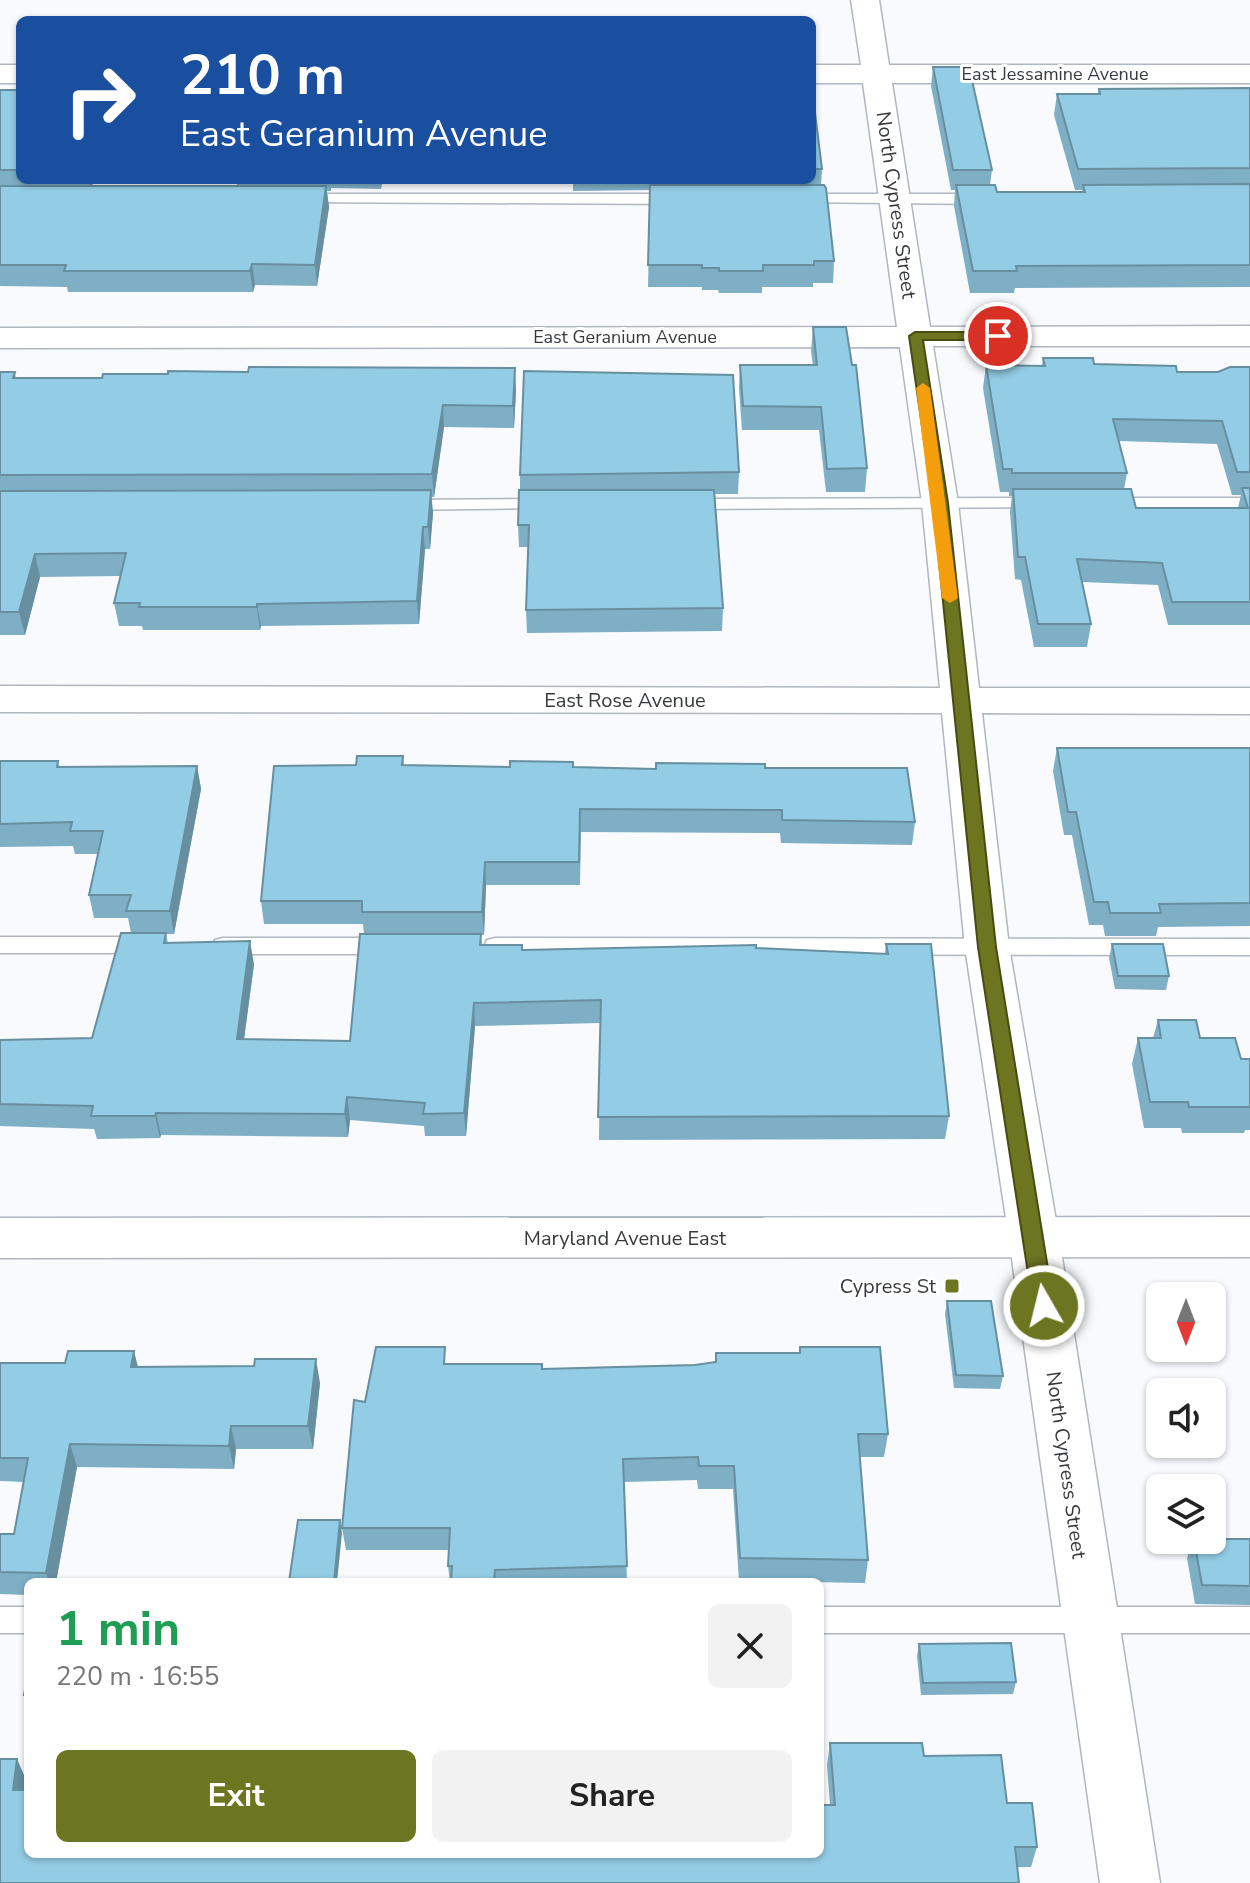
<!DOCTYPE html>
<meta charset="utf-8">
<style>
body{margin:0;font-family:"Nunito Sans",sans-serif;background:#f2f2f2;color:#222;height:100vh;display:flex;flex-direction:column;font-size:30px;white-space:nowrap}
*{box-sizing:border-box;margin:0}
p{font-size:26px;color:#767676}
.icon{flex:none;width:44px;height:44px;fill:none;stroke:currentColor;stroke-width:2;stroke-linecap:round;stroke-linejoin:round}
.map{position:relative;flex:1;overflow:hidden}
.panel{position:absolute;left:24px;top:1578px;width:800px;height:280px;display:flex;flex-direction:column;background:#fff;border-radius:12px;box-shadow:0 2px 6px #0004}
.panel>*{flex:none}
.banner{position:absolute;left:16px;top:16px;width:800px;height:168px;border-radius:12px;box-shadow:0 2px 6px #0004;background:#1a4fa0;color:#fff;overflow:hidden}
.needle{width:52px;rotate:180deg}
.controls{position:absolute;left:1146px;top:1282px;display:grid;gap:16px}
.controls a{display:grid;place-items:center;width:80px;height:80px;border-radius:12px;background:#fff;box-shadow:0 2px 6px #0004;font-size:40px}
.pin{position:absolute;display:grid;place-items:center;width:68px;height:68px;color:#fff;margin:-34px;border:4px solid #fff;border-radius:50%;box-shadow:0 2px 8px #0007}
.me{position:absolute;width:88px;margin:-44px;rotate:352deg;stroke-linejoin:round;filter:drop-shadow(0 0 6px #0008)}
.turn{display:flex;align-items:center;gap:28px;height:168px;padding:0 32px;font-size:36px}
.turn .icon{width:104px;height:104px;stroke-width:2.5}
.turn b{display:block;font-size:56px;line-height:68px}
.round{display:grid;place-items:center;flex:none;width:84px;height:84px;border-radius:12px;background:#f2f2f2}
.overview{display:flex;align-items:center;justify-content:space-between;height:136px;padding:0 32px}
h1{font-size:48px;font-weight:700;line-height:60px;color:#1e9e55}
.cta{display:flex;gap:16px;margin-top:auto;padding:16px 32px}
.cta a{flex:1;height:92px;border-radius:12px;background:#6c751f;color:#fff;font-size:32px;font-weight:700;line-height:92px;text-align:center}
.cta a+a{background:#f2f2f2;color:#222}
.map>svg:first-child{display:block}
</style>
<div class="map">
<svg width="1250" height="1883" viewBox="0 0 1250 1883">
<rect width="100%" height="100%" fill="#f8fafd"/>
<g fill="none" stroke-linecap="round" stroke-linejoin="round">
<defs>
<path id="lane" d="M299,194H677L685,199L677,204L294,202L291,199Z
M799,194H985L993,199L985,204L794,202V196Z
M1039,498L1045,499L1048,503L1045,507L685,509L676,504L685,499Z
M1105,498H1250V508L1099,507L1096,503L1099,499Z
M547,499L553,500L556,504L553,508L401,510L392,505L401,500Z
M0,937H145L153,939L156,945L153,951L145,953H0Z
M223,938H389L397,940L400,946L397,952L389,954H223L215,952L212,946L215,940Z
M495,938L1250,939V955L495,954L487,952L484,946L487,940Z
M0,1607H28V1633H0Z
M820,1607H1250V1633H820Z"/>
<path id="street" d="M851,0H879L889,65H1250V83H892L930,327L1250,326V346H933L958,503L979,688H1250V714L982,713L1009,947L1059,1238L1160,1883H1100L1009,1238L965,947L942,713L0,712V686L940,688L922,503L900,347L0,348V328L897,327L863,83H812V65H861Z
M0,65H20V83H0Z"/>
<path id="secondary" d="M1250,1217V1257L0,1258V1218Z"/>
</defs>
<use href="#lane" stroke="#b1b7bf" stroke-width="3"/>
<use href="#street" stroke="#b1b7bf" stroke-width="3"/>
<use href="#secondary" stroke="#b1b7bf" stroke-width="3"/>
<use href="#lane" fill="#fff" fill-rule="evenodd"/>
<use href="#street" fill="#fff" fill-rule="evenodd"/>
<use href="#secondary" fill="#fff" fill-rule="evenodd"/>
</g>
<path fill="#7eafc5" fill-rule="evenodd" d="M933,67L992,170L990,185L997,192H1082V190H1075L1054,115L1057,94H1098L1099,89L1250,88V287L1015,288L1014,293H970L954,206L955,190H951L931,86Z
M812,89L822,169L821,185L834,261L833,283H813V287H762V293H719L718,290H702V287H648L650,190L573,191V180H812Z
M0,90H20V180H94L92,186H237V180H383L381,189L331,188V191H327L329,207L317,286L255,285L253,292H68L67,287L0,286Z
M813,327L867,468L865,492H826L819,430H742L739,388L740,365H813L811,351Z
M1043,358L1177,372H1218L1250,367V625H1168L1158,585L1082,582L1091,624L1087,647H1034L1021,580L1015,579L1010,512L1012,496H1009V492H1000L983,388L986,365L1042,366ZM1119,441L1217,444L1232,495H1241L1238,508H1136L1124,489L1127,473Z
M0,372H15L16,378L516,390L514,428L444,427L434,497H431L433,513L430,549H425L419,624L261,626L260,630H143L142,626H119L114,603L120,576L40,577L25,635H0Z
M739,472L738,494H715L723,608L722,631L527,633L526,610L528,547H519L518,525L520,490V475Z
M1057,748H1250V926L1158,927L1156,936H1105L1103,925H1089L1072,835H1064L1053,771Z
M403,756L404,765L656,769L765,768L915,822L912,845L781,843L780,833L581,832L580,885H486L484,935H481L482,945L523,950L756,948L885,954L886,944L949,1116L945,1139L599,1140L600,1023L475,1026L466,1136H425L424,1126L350,1120L348,1137L161,1135L160,1138L97,1139L94,1129L0,1126V1040L92,1038L131,933L128,918H94L89,895L98,854H75L73,846L0,847V761H58L59,767L197,766L201,789L174,934H166L168,943L254,964L244,1039L350,1041L364,934L363,924H264L261,901L356,765Z
M1112,944L1169,976L1166,990L1115,989L1109,958Z
M1158,1020L1200,1038L1241,1059H1250V1130H1245L1244,1133H1182L1181,1128H1144L1132,1064L1138,1038H1153Z
M947,1301L1003,1376L1000,1389L954,1388L945,1314Z
M800,1347L888,1434L884,1457H860L868,1560L865,1583L739,1581L733,1489H698L697,1480L624,1482L627,1582H450L448,1566L449,1550H346L342,1528L365,1402L446,1364L542,1369L695,1365L715,1362L716,1353H799Z
M0,1363L138,1367L320,1383L313,1449H236L234,1469L77,1467L56,1582H28V1595L0,1594V1534H14L24,1482L0,1481Z
M1250,1539V1605L1195,1604L1187,1558L1193,1540Z
M919,1644L1016,1682L1013,1694L921,1695L917,1656Z
M830,1743L924,1756L1007,1803L1037,1847L1031,1867L0,1883L17,1759L26,1780L25,1790L28,1854L830,1805L827,1765Z"/>
<path fill="#678fa0" d="M89,180H94L90,191Z
M326,186L329,207L317,286L315,265Z
M252,264L255,285L253,292L250,271Z
M515,368L516,390L514,428L513,406Z
M443,405L444,427L434,497L432,474Z
M431,490L433,513L430,549L428,527Z
M423,527L425,549L419,624L417,601Z
M35,554L40,577L25,635L19,612Z
M257,604L261,626L260,630L257,607Z
M197,766L201,789L174,934L170,911Z
M485,862L486,885L484,935L482,912Z
M250,941L254,964L241,1062L237,1039Z
M474,1003L475,1026L466,1136L464,1113Z
M347,1097L350,1120L348,1137L345,1114Z
M156,1113L161,1135L160,1138L155,1116Z
M134,1351L140,1375L131,1367Z
M316,1359L320,1383L313,1449L308,1426Z
M231,1426L236,1449L234,1469L229,1446Z
M70,1444L77,1467L56,1582H49L46,1573Z
M340,1520L342,1533L337,1582H334Z
M17,1759L26,1780L21,1810L13,1790Z"/>
<path fill="#93cce5" stroke="#678fa0" stroke-width="2" d="M933,67H969L992,170H953Z
M1250,88V168L1078,169L1057,94H1100L1099,89Z
M812,89L822,169H812Z
M0,90H20V170H0Z
M1250,184V265L1016,266L1017,271H973L956,185H995L997,192H1085L1083,185Z
M650,185H824L826,188L834,261H814V265H763V271H719V268H702V265H648Z
M0,186H326L315,265L252,264L250,271H64L66,265H0Z
M813,327H846L852,365H856L867,468L827,469L821,407L743,406L740,365H817Z
M1043,358H1093L1094,364L1176,366L1177,372H1218L1230,367H1250V472H1237L1222,421L1113,419L1127,473H1012V469H1003L986,365L1045,366Z
M249,367L515,368L513,406L443,405L432,474L0,475V372H15L13,378H102L103,374H168V371L248,372Z
M524,371L733,375L739,472L520,475Z
M1242,488H1250V602H1172L1162,563L1077,559L1091,624H1038L1025,557H1018L1013,489H1131L1136,508H1248Z
M431,490L428,527H423L417,601L257,604V607H139L140,603H114L126,553L35,554L19,612H0V491Z
M519,490H714L723,608L526,610L529,525H518Z
M1057,748H1250V903L1159,904L1161,913H1110L1108,902H1094L1076,812H1068Z
M357,756H403L402,765L510,767V761L573,762V767L656,769V763L765,764V768H907L915,822L782,820V810L580,809L579,862H485L482,912H362V901H261L274,766L356,765Z
M0,761H58L57,767L197,766L170,911H126L131,895H89L103,831H70L72,822L0,824Z
M121,933H166L164,943L250,941L237,1039L350,1041L360,934H481L480,945H522V950L756,945V948L888,954L886,944H931L949,1116L598,1117L601,1000L474,1003L464,1113L423,1114L425,1103L347,1097L345,1114L156,1113L155,1116H91L93,1106L0,1104V1040L92,1038Z
M1112,944H1163L1169,976H1118Z
M1158,1020H1196L1200,1038H1235L1241,1059H1250V1107H1189L1188,1102H1150L1138,1038H1161Z
M947,1301H991L1003,1376L956,1375Z
M376,1347H445L444,1364H542V1369L695,1365L716,1362V1353H800V1347H880L888,1434H858L868,1560L740,1558L734,1466H699L698,1457L623,1459L627,1566L495,1570L494,1582H451L452,1566H448L450,1528H342L354,1400L365,1402Z
M68,1351H134L131,1367L254,1366L255,1359H316L308,1426H231L229,1446L70,1444L46,1573L0,1572V1534H14L28,1458H0V1363H65Z
M298,1520H340L334,1582H289Z
M1212,1539H1250V1586L1202,1585L1194,1540Z
M1011,1643L1016,1682L923,1683L919,1644Z
M28,1674V1695H24Z
M830,1743H922L924,1756L1001,1755L1007,1803H1032L1037,1847H1015L1019,1883H0V1759H17L13,1790H28V1854H820V1805H835Z"/>
<path fill="#6c751f" stroke="#464c14" stroke-width="2" d="M915,332H998L1004,336L998,340H923L948,503L996,947L1054,1306L1051,1312L1044,1315L1036,1312L1033,1306L978,947L933,503L909,336Z"/>
<path fill="#f59e0b" d="M923,383L930,388L958,598L950,603L942,598L916,388Z"/>
<rect fill="#6c751f" stroke="#fff" stroke-width="3" x="944" y="1278" width="16" height="16" rx="4"/>
<g text-anchor="middle" dominant-baseline="central" stroke-width="6" stroke-linejoin="round" paint-order="stroke">
<g font-size="18" fill="#373a3d" stroke="#fff">
<text x="1055" y="74">East Jessamine Avenue</text>
<text x="625" y="337">East Geranium Avenue</text>
</g>
<g font-size="20" fill="#373a3d" stroke="#fff">
<text transform="translate(896 205) rotate(82)">North Cypress Street</text>
<text x="625" y="700">East Rose Avenue</text>
<text x="625" y="1238">Maryland Avenue East</text>
<text transform="translate(1066 1465) rotate(82)">North Cypress Street</text>
</g>
<g font-size="20" fill="#373a3d" stroke="#fff" text-anchor="end">
<text x="936" y="1286">Cypress St</text>
</g>
</g>
</svg>
<div class="controls">
<a><svg class="needle" viewBox="-14 -14 28 28"><path d="M0-13l5 13h-10z" fill="#e53935"/><path d="M0 13l5-13h-10z" fill="#767676"/></svg></a>
<a><svg class="icon" aria-label="sound" viewBox="0 0 24 24"><path d="M4 9h4l5-4v14l-5-4H4zM17 9q2 3 0 6"/></svg></a>
<a><svg class="icon" aria-label="layers" viewBox="0 0 24 24"><path d="M12 4l9 5-9 5-9-5zM3 14l9 5 9-5"/></svg></a>
</div>
<div class="pin" style="left:998px;top:336px;background:#d93025"><svg class="icon" aria-label="arrive" viewBox="0 0 24 24"><path d="M6 21V4h12l-3 4 3 4H6"/></svg></div>
<svg class="me" style="left:1044px;top:1306px" viewBox="-20 -20 40 40"><circle r="17" fill="#6c751f" stroke="#fff" stroke-width="3"/><path d="M0-11L8 9 0 5-8 9z" fill="#fff"/></svg>
<div class="banner">
<div class="turn"><svg class="icon" aria-label="right" viewBox="0 0 24 24"><path d="M7 20v-9h11M14 6l5 5-5 5"/></svg><div><b>210 m</b>East Geranium Avenue</div></div>
</div>
<section class="panel">
<div class="overview"><div><h1>1 min</h1><p>220 m · 16:55</p></div><a class="round"><svg class="icon" aria-label="close" viewBox="0 0 24 24"><path d="M6 6l12 12M18 6L6 18"/></svg></a></div>
<div class="cta"><a>Exit</a><a>Share</a></div>
</section>
</div>
